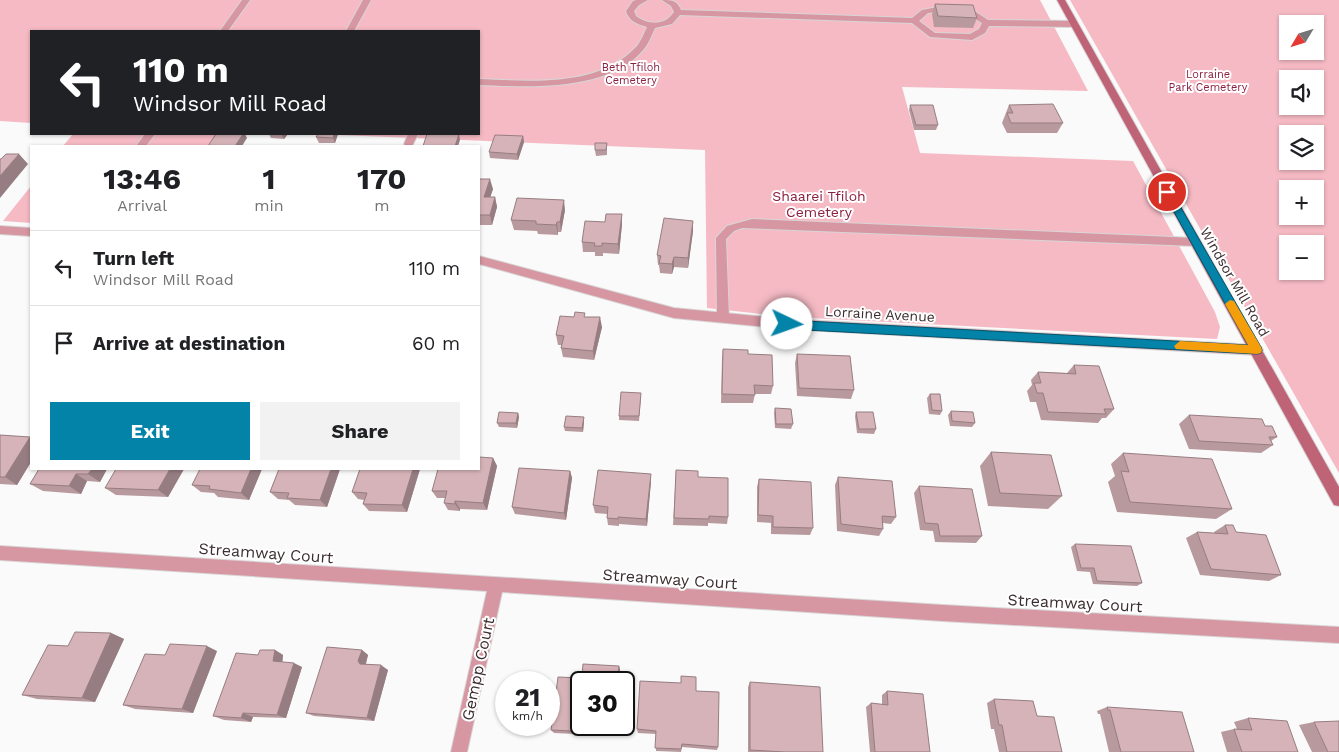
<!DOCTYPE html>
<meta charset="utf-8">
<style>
body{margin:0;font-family:"Work Sans",sans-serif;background:#f2f2f2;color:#202124;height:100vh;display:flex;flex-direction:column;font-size:19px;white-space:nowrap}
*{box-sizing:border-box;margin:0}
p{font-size:16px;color:#757577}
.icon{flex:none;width:28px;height:28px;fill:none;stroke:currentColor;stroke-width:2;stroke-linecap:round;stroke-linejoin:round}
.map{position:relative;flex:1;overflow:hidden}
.sheet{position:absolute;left:30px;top:145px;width:450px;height:325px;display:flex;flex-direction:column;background:#fff;border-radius:0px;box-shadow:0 1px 4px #0004}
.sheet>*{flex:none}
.top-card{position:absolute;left:30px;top:30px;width:450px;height:105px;border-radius:0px;box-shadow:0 1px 4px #0004;background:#202124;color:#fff;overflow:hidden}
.needle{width:32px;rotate:232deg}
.buttons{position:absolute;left:1279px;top:15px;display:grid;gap:10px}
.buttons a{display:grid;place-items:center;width:45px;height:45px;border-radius:0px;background:#fff;box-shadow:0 1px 4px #0004;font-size:25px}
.speed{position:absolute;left:495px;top:671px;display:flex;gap:10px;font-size:25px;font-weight:700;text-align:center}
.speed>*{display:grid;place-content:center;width:65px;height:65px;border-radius:50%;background:#fff;box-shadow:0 1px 4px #0004;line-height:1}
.speed small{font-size:12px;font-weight:400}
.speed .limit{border:2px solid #111;border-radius:8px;background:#fff;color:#111}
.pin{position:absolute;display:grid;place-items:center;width:42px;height:42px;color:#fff;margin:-21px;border:2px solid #fff;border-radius:50%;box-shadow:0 1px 5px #0007}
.me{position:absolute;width:55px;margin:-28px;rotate:93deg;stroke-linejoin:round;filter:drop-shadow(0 0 4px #0008)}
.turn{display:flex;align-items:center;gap:18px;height:105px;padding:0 20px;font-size:22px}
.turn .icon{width:65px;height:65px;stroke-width:2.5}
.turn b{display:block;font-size:35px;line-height:42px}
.eta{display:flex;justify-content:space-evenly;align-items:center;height:85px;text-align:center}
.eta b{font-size:30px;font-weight:700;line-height:35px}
.cta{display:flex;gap:10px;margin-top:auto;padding:10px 20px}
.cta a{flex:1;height:58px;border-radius:0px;background:#0283a7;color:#fff;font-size:20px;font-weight:700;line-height:58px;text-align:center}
.cta a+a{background:#f2f2f2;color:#202124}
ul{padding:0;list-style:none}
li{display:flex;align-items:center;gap:15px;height:75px;padding:0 20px;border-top:1px solid #e0e0e0}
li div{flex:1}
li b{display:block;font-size:19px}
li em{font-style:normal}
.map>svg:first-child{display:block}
</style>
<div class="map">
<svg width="1339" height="752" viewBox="0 0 1339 752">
<rect width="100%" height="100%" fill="#fafafa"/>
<path fill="#f5bac4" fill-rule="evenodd" d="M0,0H1040L1088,91L902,87L920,153L1133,161L1215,312L1220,327L1217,339L790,317L707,308L705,150L315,134H479V31H31V123L0,121Z
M1070,0H1339V473ZM1288,24H1315V51H1288ZM1288,79H1315V106H1288ZM1288,134H1315V161H1288ZM1288,189H1315V216H1288ZM1288,244H1315V271H1288Z
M73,134H223L216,146H63Z
M31,186V223L3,221Z"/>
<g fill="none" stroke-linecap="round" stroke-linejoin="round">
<defs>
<path id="service" d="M242,0H250L228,31H220Z
M363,0H371L354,31H346Z
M636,0H648L639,5L634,11L636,16C648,25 665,26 674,12L671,6L662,0C671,0 677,0 681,10L912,18L922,10L943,6L973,10L988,20L1074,21L1078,24L1074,27L989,26L985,33L972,40L930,37L912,23L680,15L672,24L655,28C652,34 649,43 644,49C609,92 529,87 479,85V79C530,81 598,88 636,47C641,42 644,33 647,27C637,24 629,21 626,11L633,1ZM943,11L967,14L982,23L979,29L970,34L935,33L919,21L928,13Z
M145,134H155L146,146H136Z
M408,134H418L412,146H406L404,144Z
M752,219L1195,238L1200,242L1195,246L742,228L734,231L726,239L729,318L727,321H719L717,318L716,238L727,226Z"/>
<path id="minor" d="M0,226L31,228V236L0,234Z
M479,256L674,308L787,319L1257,345L1261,347L1263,350L1261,353L1257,355L787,329L674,318L479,264Z
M0,546L943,605L1339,627V643L943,621L502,592L467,752H451L487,591L0,560Z"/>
<path id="secondary" d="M1057,0H1065L1339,487V506L1334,505Z"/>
</defs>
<use href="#service" stroke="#d8d5d5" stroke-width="2"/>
<use href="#minor" stroke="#d8d5d5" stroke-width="2"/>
<use href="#secondary" stroke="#d8d5d5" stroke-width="2"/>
<use href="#service" fill="#d696a2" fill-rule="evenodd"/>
<use href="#minor" fill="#d696a2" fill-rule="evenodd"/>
<use href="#secondary" fill="#bf6377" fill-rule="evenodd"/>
</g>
<path fill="#b89a9e" d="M935,4L977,18L973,28L934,27L932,14Z
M910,105L938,125L936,130H914L909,110Z
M1009,105L1063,123L1057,133H1007L1002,123Z
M269,134H288L284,139L271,138Z
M318,134H338L335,143H319L316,137Z
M523,136L524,142L518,160L490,158L489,152Z
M607,143V155L596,156L595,150Z
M479,179L493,189L490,197H495L497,207L492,225H479Z
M565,210L561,232H558V235L538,234L537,231L514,230L511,220Z
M622,224L619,254L603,253V256H595V252H583L582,242Z
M693,231L688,268L674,267L672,274L660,273L659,265H658L657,255Z
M586,317L602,327L594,360L563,357L561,348L562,345H558L556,335Z
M723,349L748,354L773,386L771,394H755L753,403H721L722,358Z
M797,354L854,390L851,399L797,396L795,363Z
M1074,365L1114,409L1106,418H1102L1098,423L1041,420L1036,402H1030L1027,391L1032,385L1031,380L1038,372L1067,373Z
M930,394L942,411L940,415L929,414L927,398Z
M641,397L639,421L619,420V416Z
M775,408L793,424L791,429L775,428L774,413Z
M951,411L975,423L972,427L950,426L948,415Z
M856,412L876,429L874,434L857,433L855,416Z
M518,413L519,417L517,428L499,427L497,423Z
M1189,415L1265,426L1277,437L1271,441L1273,445L1261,453L1189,449L1179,424Z
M584,417V421L583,432L565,431L564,427Z
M0,435L31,438V462L17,485L0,484Z
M991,452L1062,496L1048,509L988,506L980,466Z
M1123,453L1232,509L1216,519L1117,512L1108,482L1115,476L1111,464Z
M493,458L497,466L487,510L460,509V511L448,510L444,503L445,498H437L432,491Z
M39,469H107L100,482L87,481L81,494L43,491L30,484Z
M184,469L168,497L116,495L105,488Z
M200,469H262L249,500L218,497L214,493L201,492L192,485Z
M279,469H340L327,507L295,505L289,500L278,499L270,492Z
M360,469H420L407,512L369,511L363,504L364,500L358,499L352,492Z
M676,470L698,477L728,517L727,524L708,523V526L673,525Z
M570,471L572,478L566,520L515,514L512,507Z
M838,477L896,517L891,524L883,523V529L879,536L837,531L835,485Z
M759,479L813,528L810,535L771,534V523L757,522V487Z
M651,481L647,526L619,524V526L608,525L607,518V514L595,513L593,505Z
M919,486L982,536L976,543L935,542L933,531L920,530L914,493Z
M1225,525L1236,532L1281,575L1269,581L1200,575L1186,538L1197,532L1214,533V532Z
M1075,544L1142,583L1137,586L1093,584L1090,572L1077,571L1071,547Z
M111,633L124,639L95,702L37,699L22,695L68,646Z
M275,650L283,655L282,662L302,667L286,718L253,717L251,722L224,720L213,716L258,655Z
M362,650L368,655L366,664L388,670L374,721L314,716L306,713Z
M217,651L193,713L135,709L123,705L165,655Z
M619,666L620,670L619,682H581V725H615V736L554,733L551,730L582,675Z
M750,682L823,752H748V687Z
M696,691L718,747L717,750L682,747L681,752L656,751V734L638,733L637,729Z
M887,691L930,752H870L866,707L871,703L882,705V695Z
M994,699L1037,716L1062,752H999L994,729H991L987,703Z
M1107,707L1194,752H1109L1100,714H1098L1097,711Z
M1248,718L1298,752H1227L1221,732L1234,729H1237L1234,722Z
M1314,722L1339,752H1312L1299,725Z"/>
<path fill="#967d81" d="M243,134H245L247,138L242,146H235Z
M281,134H288L284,139Z
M334,134H338L335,143L333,138Z
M459,134L460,140L458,146H455Z
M523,136L524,142L518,160L517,154Z
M19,154L28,164L0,198V176Z
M490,179L493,189L487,207L484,197Z
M495,197L497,207L492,225L490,215Z
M564,200L565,210L561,232L560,222Z
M622,214V224L619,254L618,244Z
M693,221V231L688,268V258Z
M557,222L558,232V235L556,225Z
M674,257V267L672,274V264Z
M600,317L602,327L594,360L593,351Z
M518,413L519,417L517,428L516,423Z
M584,417V421L583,432L582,428Z
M30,437L31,438V462L17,485L5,477Z
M493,458L497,466L487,510L483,503Z
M92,469H107L100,482L88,474Z
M170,469H184L168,497L158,490Z
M251,469H262L249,500L241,493Z
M331,469H340L327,507L320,500Z
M413,469H420L407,512L402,505Z
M570,471L572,478L566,520L564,513Z
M76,474L87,481L81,494L69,486Z
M651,474V481L647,526L646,519Z
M455,501L460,509V511L455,504Z
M111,633L124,639L95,702L82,698Z
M207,646L217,651L193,713L182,709Z
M275,650L283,655L282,666L273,661Z
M362,650L368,655L365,666L360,664L358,661Z
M294,663L302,667L286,718L277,715Z
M381,665L388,670L374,721L367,718Z
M619,666L620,670L619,682H617Z
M243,713L253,717L251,722L241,718Z
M614,725H615V736L613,733Z"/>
<path fill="#d6b3b8" stroke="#967d81" d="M935,4L973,5L977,18L938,16Z
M1053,104L1063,123H1011L1007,113H1013L1009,105Z
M910,105H933L938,125H916Z
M216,134H243L235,146H208Z
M318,134H334L333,138L316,137Z
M427,134H459L455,146H423Z
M495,135L523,136L517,154L489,152Z
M595,143H607L606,150H595Z
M6,154H19L0,176V159H1Z
M479,179H490L484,197H495L490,215H479Z
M517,198L564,200L560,222H557L556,225L536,224V221L511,220Z
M606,214H622L618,244L602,243V246H594L595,243L582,242L585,221L605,222Z
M664,218L693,221L688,258L674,257L672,264L659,263L661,256L657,255Z
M575,312L585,313L584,317H600L593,351L561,348L564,336L556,335L560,316L574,317Z
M723,349L748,350V354L772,355L773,386L754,385L755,395L722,394Z
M797,354L850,356L854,390L799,388Z
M1074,365L1099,366L1114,409H1104L1106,414L1048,412L1043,393H1037L1034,383H1041L1038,372L1076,374Z
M621,392L641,393L639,416H619Z
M930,394H940L942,411L932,410Z
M775,408L791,409L793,424H776Z
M951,411L973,412L975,423L952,421Z
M499,412L518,413L516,423H497Z
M856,412H873L876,429H859Z
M1189,415L1262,419L1265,426H1272L1277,437H1269L1273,445L1199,441Z
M566,416L584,417L582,428L564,427Z
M0,435L30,437L5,477H0Z
M991,452L1051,455L1062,496L1000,493Z
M1123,453L1212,459L1232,509L1130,502L1121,471L1129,472Z
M479,457L493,458L483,503L455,501V504L444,503L447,491H432L438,469H479Z
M519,468L570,471L564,513L512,507Z
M39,469H92L88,474H76L69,486L30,484Z
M116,469H170L158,490L105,488Z
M200,469H251L241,493L209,489L210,486L192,485Z
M279,469H331L320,500L287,498L289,493L270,492Z
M360,469H413L402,505L363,504L367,493L352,492Z
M598,470L651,474L646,519L618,517V519L607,518L608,507L593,505Z
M676,470L698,471V477L728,478V517L709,516V519L674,518Z
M838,477L892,481L896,517L882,516L883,529L841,524Z
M759,479L811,482L813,528L773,527V516L758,515Z
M919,486L972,489L982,536H940L938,524L925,523Z
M1225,525H1233L1236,532L1266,535L1281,575L1211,569L1197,532L1228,534Z
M1075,544L1131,546L1142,583L1097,581L1094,568H1081Z
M75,632L111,633L82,698L22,695L48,645L68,646Z
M170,644L207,646L182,709L123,705L145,654L165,655Z
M327,647L362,650L358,661L360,664L381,665L367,718L306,713Z
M260,650H275L273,661L294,663L277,715L243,713L241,718L213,716L236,653L258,655Z
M583,664L619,666L617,682H581V725H614L613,733L551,730L558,677L580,678V675H582Z
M681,676L696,677V691L719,692L718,747L682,744L681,749L655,748L656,731L637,729L640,681L681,683Z
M750,682L820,687L823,752H785L750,750Z
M887,691L923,694L930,752H875L871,703L888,705Z
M994,699L1033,701L1037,716L1054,717L1062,752H1007L1002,725H999Z
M1107,707L1182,712L1194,752H1121L1110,710H1108Z
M1248,718L1287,721L1298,752H1242L1234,729L1252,730Z
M1339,721V752H1328L1314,722Z"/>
<path fill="#0283a7" stroke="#01556d" d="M1167,189L1172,192L1261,347L1262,350L1261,353L1257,354L787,329L782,324L787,320L1248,345L1163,192Z"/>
<path fill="#f59e0b" d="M1230,300L1234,301L1261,347L1262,350L1261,353L1257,354L1176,349L1174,346L1180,341L1248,345L1225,304Z"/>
<g text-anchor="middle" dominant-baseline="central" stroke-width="4" stroke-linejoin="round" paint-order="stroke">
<g font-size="11" fill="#8c1f41" stroke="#fff">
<text x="631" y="67">Beth Tfiloh<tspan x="631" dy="13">Cemetery</tspan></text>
<text x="1208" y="74">Lorraine<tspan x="1208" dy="13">Park Cemetery</tspan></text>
</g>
<g font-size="14" fill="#8c1f41" stroke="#fff">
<text x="819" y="196">Shaarei Tfiloh<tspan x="819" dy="16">Cemetery</tspan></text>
</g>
<g font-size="14" fill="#3b2d2f" stroke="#fff">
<text transform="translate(1235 282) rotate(60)">Windsor Mill Road</text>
<text transform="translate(880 314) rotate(3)">Lorraine Avenue</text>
</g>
<g font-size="16" fill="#3b2d2f" stroke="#fff">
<text transform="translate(266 553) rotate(4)">Streamway Court</text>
<text transform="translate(670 579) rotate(4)">Streamway Court</text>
<text transform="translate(1075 603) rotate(3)">Streamway Court</text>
<text transform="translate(478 669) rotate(-78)">Gempp Court</text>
</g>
</g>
</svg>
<div class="buttons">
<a><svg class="needle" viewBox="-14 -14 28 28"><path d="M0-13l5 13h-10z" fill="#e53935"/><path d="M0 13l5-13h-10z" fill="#757577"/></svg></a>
<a><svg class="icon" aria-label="sound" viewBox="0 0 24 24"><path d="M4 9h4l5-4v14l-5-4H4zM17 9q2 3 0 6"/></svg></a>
<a><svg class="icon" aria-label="layers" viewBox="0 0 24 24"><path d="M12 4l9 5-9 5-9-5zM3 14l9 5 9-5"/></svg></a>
<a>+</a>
<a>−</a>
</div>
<div class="speed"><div>21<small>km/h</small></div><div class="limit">30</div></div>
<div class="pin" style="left:1167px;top:192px;background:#d93025"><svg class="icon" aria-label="arrive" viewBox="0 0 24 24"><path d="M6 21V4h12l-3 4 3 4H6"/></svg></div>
<svg class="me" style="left:787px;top:324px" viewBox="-20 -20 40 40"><circle r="19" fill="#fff"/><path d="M0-13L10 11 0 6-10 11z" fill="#0283a7"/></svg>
<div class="top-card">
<div class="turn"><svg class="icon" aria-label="left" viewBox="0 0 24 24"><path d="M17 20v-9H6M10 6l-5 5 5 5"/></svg><div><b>110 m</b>Windsor Mill Road</div></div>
</div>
<section class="sheet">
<div class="eta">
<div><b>13:46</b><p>Arrival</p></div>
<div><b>1</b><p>min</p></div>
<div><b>170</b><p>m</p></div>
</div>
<ul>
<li><svg class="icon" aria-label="left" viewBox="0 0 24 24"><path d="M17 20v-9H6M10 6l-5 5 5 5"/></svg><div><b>Turn left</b><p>Windsor Mill Road</p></div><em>110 m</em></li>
<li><svg class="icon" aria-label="arrive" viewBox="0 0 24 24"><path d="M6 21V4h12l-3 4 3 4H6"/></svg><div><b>Arrive at destination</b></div><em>60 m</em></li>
</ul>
<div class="cta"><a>Exit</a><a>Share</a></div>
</section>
</div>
